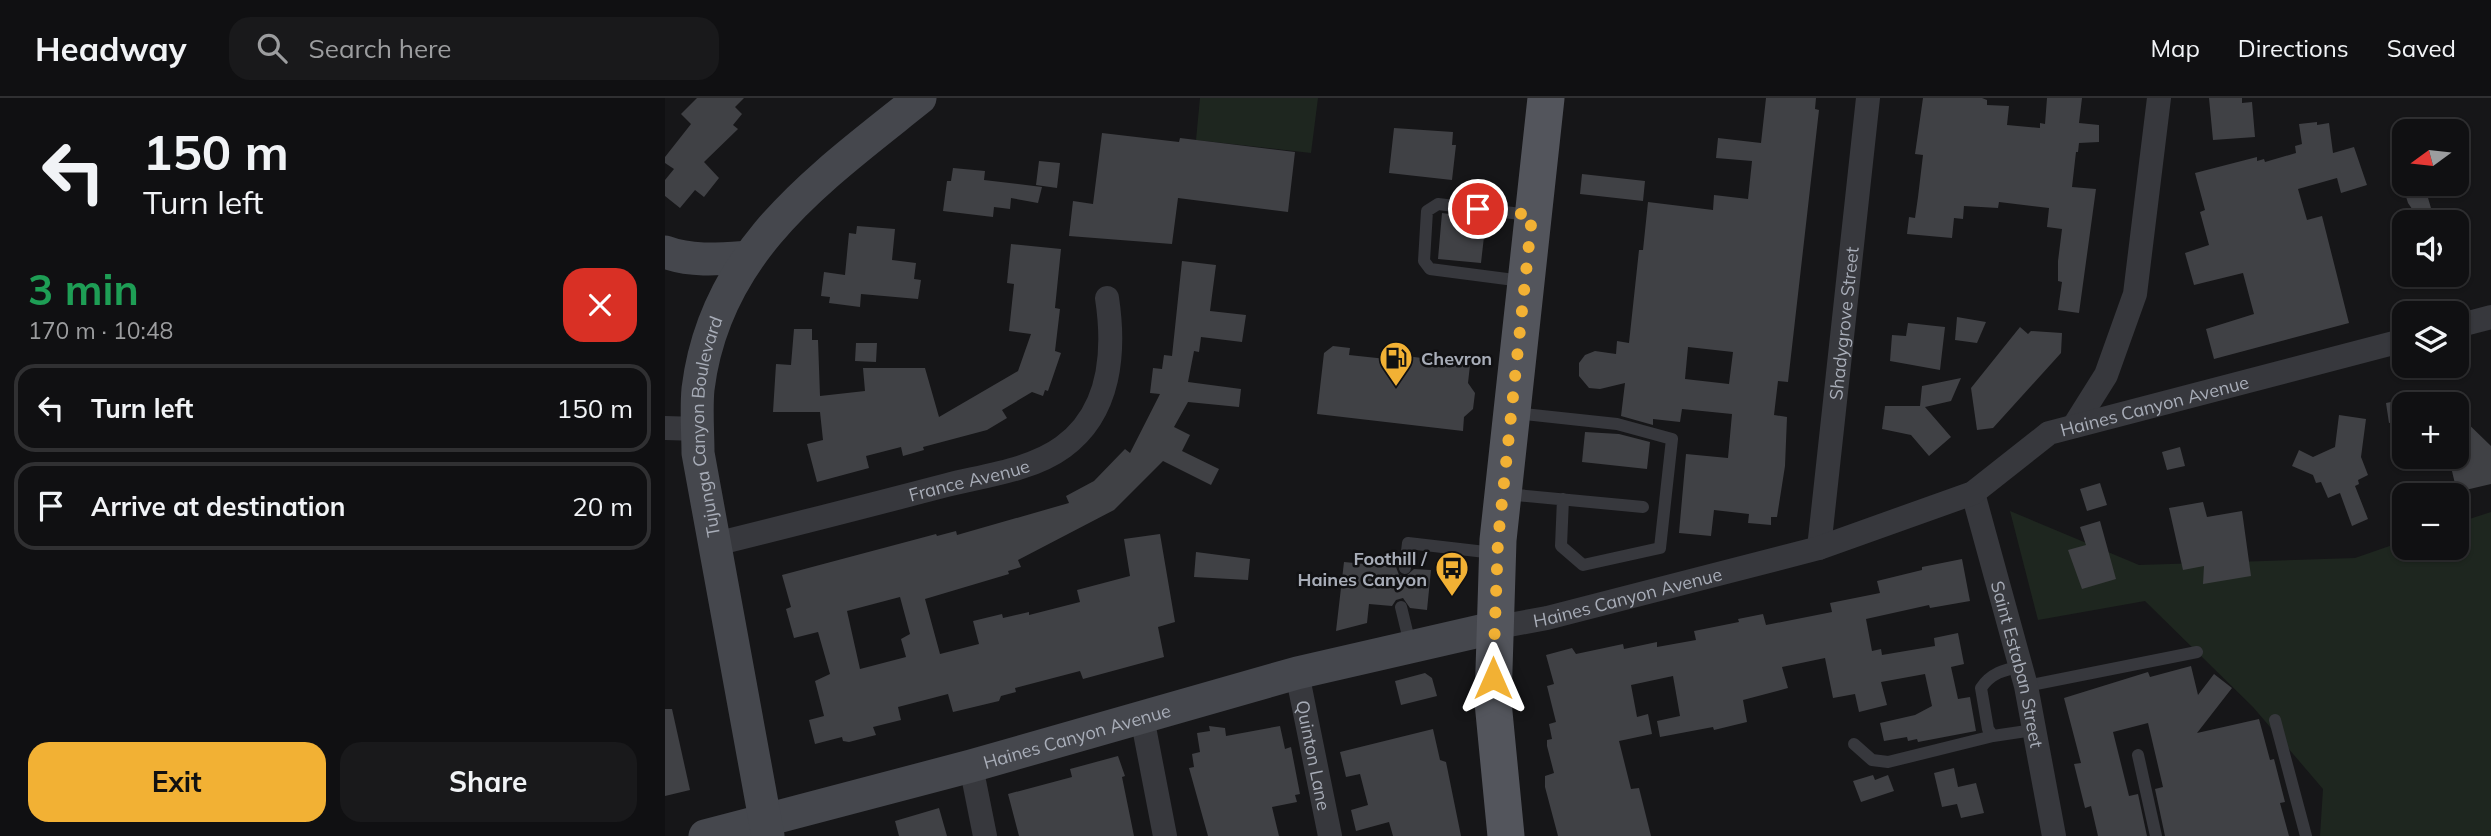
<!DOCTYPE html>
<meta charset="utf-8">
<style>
body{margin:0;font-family:Mulish,sans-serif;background:#19191b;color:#f1f3f6;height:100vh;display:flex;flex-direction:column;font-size:26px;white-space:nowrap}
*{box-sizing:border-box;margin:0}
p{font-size:23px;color:#9c9d9f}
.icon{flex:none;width:38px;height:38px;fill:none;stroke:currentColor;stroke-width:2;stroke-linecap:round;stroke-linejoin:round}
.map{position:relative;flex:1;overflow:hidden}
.drawer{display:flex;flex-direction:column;background:#101012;width:665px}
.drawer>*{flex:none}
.top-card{background:#101012;color:#f1f3f6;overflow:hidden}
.needle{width:46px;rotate:255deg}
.buttons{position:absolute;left:1727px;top:21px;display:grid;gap:14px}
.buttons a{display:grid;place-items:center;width:77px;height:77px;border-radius:14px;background:#101012;box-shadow:0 2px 5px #0004,0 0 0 2px #303032;font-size:35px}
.pin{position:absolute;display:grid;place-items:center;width:60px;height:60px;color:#fff;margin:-30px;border:4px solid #fff;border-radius:50%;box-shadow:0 2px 7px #0007}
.me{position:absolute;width:77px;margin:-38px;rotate:0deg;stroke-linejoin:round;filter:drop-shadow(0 0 5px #0008)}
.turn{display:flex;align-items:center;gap:24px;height:147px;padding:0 28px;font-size:32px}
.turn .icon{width:91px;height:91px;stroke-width:2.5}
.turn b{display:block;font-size:49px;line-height:60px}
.round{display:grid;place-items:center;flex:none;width:74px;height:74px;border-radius:21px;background:#19191b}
.headline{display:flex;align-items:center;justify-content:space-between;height:119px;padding:0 28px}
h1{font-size:42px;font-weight:700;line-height:52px;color:#1e9e55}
.action{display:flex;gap:14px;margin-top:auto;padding:14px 28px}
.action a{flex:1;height:80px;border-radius:21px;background:#f2b134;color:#111;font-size:28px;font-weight:700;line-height:80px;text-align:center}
.action a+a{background:#19191b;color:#f1f3f6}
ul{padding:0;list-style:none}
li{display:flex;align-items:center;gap:21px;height:88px;margin:0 14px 10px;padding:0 14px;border:4px solid #303032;border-radius:21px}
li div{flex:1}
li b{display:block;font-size:26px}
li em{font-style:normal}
header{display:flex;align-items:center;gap:42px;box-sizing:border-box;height:98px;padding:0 35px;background:#101012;border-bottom:2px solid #303032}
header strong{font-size:33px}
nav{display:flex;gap:38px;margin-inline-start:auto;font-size:24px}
.search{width:490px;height:63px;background:#19191b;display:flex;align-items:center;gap:18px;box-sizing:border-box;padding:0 24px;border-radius:21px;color:#9c9d9f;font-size:26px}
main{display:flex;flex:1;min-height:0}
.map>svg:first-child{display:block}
</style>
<header>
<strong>Headway</strong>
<div class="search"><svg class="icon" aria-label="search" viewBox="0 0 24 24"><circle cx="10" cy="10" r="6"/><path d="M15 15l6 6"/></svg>Search here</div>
<nav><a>Map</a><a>Directions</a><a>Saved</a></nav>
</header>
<main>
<section class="drawer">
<div class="top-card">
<div class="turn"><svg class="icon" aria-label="left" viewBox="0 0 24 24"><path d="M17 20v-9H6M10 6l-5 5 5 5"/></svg><div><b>150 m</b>Turn left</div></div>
</div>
<div class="headline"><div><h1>3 min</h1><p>170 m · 10:48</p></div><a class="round" style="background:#d93025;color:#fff"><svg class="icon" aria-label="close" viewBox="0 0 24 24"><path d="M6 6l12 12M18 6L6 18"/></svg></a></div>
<ul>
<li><svg class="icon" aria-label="left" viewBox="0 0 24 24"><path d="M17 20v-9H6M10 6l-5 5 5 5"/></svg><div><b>Turn left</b></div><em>150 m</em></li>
<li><svg class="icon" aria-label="arrive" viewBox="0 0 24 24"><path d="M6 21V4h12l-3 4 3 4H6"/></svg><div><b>Arrive at destination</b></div><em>20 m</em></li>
</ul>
<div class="action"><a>Exit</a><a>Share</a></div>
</section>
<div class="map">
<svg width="1826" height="738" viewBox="0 0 1826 738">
<rect width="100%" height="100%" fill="#161618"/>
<path fill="#1e261f" d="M535,0H653L646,55L531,42Z
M1345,413L1474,467L1690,460L1739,443L1740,450H1792V425L1826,414V738H1655L1658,691L1588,609L1480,503L1373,522Z"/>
<path fill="#404145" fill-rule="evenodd" d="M32,0H79L70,9L77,16L68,27L73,31L39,64L54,80L39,99L30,92L15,110L0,98V82L9,71L0,65V59L26,26L16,16Z
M1101,0H1151L1150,11L1154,12L1123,284L1113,283L1109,317L1122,319L1120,368L1112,419H1106V427L1083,425L1084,416L1049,412L1046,438L1014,435L1021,356L1063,360L1067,316L1017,311L1015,324L988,321V327L956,318L960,285L935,291L924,290L914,278V265L920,257L930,253L951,256L952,243L964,245L974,152H978L983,104L1048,112L1049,97L1083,101L1087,63L1051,60L1053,40L1096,45ZM1023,249L1068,254L1064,286L1020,281Z
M1258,0H1317L1322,2V7L1344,8L1342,27L1375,30V25L1380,26L1382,0H1417L1414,25L1434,27V44L1414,45L1413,54H1411L1407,89L1431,91L1414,215L1393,212L1397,184L1393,183V163L1397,131L1382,129L1384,110L1334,104L1333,110L1299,108L1298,121L1289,120L1287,140L1242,136L1244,119L1250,120L1253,99L1258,57L1250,56Z
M1544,0H1577V5L1587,4L1590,39L1548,42Z
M1652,24V27L1664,25L1668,55L1689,49L1702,87L1676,95L1672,80L1633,91L1642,122L1657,118L1684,225L1549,261L1541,231L1589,216L1578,175L1529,187L1520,155L1544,147L1535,114L1540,112L1530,75L1592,59V63L1599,61L1600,64L1631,55L1630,48L1637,46L1634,26Z
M729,30L788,34L787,47H791L787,82L724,75Z
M437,35L514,44L515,40L630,54L623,114L513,100L507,146L404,138L408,103L428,106Z
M374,63L395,65L392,90L371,87Z
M288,70L320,73L319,82L377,89L373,105L346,100L345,111L329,109L328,119L278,113L282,83H286Z
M917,76L980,83L978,103L915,96Z
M1737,86H1759L1770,124H1756L1743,105Z
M777,115L821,121L816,165L773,161Z
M192,128L230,131L227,162L251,165L249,181L256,182L253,201L196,196L195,209L164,205L165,199L156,198L159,174L180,177L184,135L191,136Z
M346,146L396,151L390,210L395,211L390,253L396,255L383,293L380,292L378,298L367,294L337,312L342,320L322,332L258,349L259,352L238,358L236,349L201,358L204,370L152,384L142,346L158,342L155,314H108L111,266L126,267L129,231H147V242H153L155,298L200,293L198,270H260L274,319L353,273L366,236L344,233L349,186L342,185Z
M517,163L551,167L545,213L581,217L577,244L536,239L534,254L529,253L523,284L576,291L574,309L523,304L509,329L525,337L517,353L554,371L546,387L498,363L449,412L353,462L356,469L343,473L344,476L260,501L275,556L314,546L308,523L337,516L338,520L364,514V517L415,504L412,492L465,478L459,441L495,436L510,524L493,529L499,559L418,581L415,573L350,590L351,594L336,598L334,603L288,614L283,596L233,609L236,622L208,629L211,637L184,644L178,643L177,639L150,646L144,622L159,618L150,583L165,576L153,534L129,540L121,511L126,509L117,477L271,436L272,438L291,433L292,437L404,405L401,398L429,383L460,351L465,355L495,296L485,295L488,270L497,271L499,257L507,258ZM235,499L245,536L236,541L241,559L195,571L182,513Z
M1292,219L1321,224L1312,245L1290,242Z
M1243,225L1280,229L1275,272L1225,263L1227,237L1241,238Z
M1355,229L1363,236L1366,233L1397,235L1396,255L1328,330L1312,332L1306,290Z
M191,245H212L211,264L190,263Z
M668,248L685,250L684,257L740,263L741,258L765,261L766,258L805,267L803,285L810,295L808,311L799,319L798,333L652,316L659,255Z
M1296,280L1286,303L1260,309L1286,339L1264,358L1246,337L1217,331L1220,308H1255L1257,288Z
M1740,301V322L1724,325L1721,305Z
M1792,315L1826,348V386L1792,394L1786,369L1795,367Z
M1674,317L1701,321L1696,359L1703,377L1693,382L1694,386L1690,388L1703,421L1687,428L1675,395L1663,400L1656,384L1651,385L1648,377L1627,368L1634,352L1648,359L1670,349Z
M920,334L954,336L985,344L982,371L917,364Z
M1515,349L1520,368L1502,372L1497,354Z
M1435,385L1442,407L1422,413L1415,391Z
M1538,404L1542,419L1577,413L1586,478L1538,486L1539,468L1518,472L1504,410Z
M1435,423L1451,481L1417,491L1403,452L1421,447L1415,429Z
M531,454L585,461L583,482L529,479Z
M1297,461L1305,503L1265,510L1264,507L1201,521L1207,553L1216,551L1217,557L1270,548L1269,540L1293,535L1299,566L1286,569L1293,601L1305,599L1311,633L1253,644L1252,641L1243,643L1242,639L1219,643L1215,625L1250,617L1267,608L1260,576L1216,584L1222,607L1194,614L1190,596L1168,600L1160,560L1117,569L1123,590L1078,602L1082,624L1049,632L1048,629L995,639L992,623L1015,618L1008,578L966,587L972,619L983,616L987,636L954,643L966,691L974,690L986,738H893L880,689V678L889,675L882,648V642L887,641L884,626L891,624L882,588L889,586L881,557L907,550L911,556L958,546L959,551L992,544V549L1031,542L1029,533L1074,524L1073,521L1098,516L1101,527L1167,514L1165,505L1215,495L1212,483L1257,472V469Z
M679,464L731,469L734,477L740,479L749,471L766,472L762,512L745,510L738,500L731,502L727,508L704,506L702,525L671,533Z
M1526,568L1533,597L1549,576L1567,590L1532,635L1594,621L1605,662L1609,661L1620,704L1615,705L1624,738H1500L1490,691L1498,689L1483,625L1448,634L1464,698L1473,696L1482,738H1433L1426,708L1420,710L1409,666L1416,665L1399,600L1483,574L1485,579Z
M760,575L767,580L772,598L736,607L730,583Z
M0,611H7L25,692L0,698Z
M544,628L560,630L561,638L615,628L620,651L626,649L635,696L630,697L632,704L607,709L614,738H543L524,670L529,669L527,656L535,654L532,635L545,633Z
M768,631L775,662L781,664L796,738H728L724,724L691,733L686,712L703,707L695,676L681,679L675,654Z
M453,658L460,678L457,679L469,738H354L343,696L407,679L405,671Z
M1289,670L1293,689L1311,685L1319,715L1296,720L1292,706L1277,709L1269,675Z
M1208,677L1210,682L1223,677L1229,693L1196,704L1188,683Z
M274,710L282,738H234L230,723Z"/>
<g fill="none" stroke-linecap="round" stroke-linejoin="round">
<path stroke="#37383d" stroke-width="12" d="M857,183L765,171L759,163L762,113L773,106L864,117
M849,315L952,326L1007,341L995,450L918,467L896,448L898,401
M841,396L978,409
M740,470L743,445L829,455
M736,509L745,546
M1356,568C1339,572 1326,575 1316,590L1323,631L1328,638L1369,632
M1361,588L1532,554
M1610,622L1641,738
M1189,646L1207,662L1223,664L1328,638
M1473,657L1491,738"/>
<g stroke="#37383d" stroke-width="24">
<path d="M1792,228L1826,219"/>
<path d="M1409,328L1441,277L1470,196L1494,0"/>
<path d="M0,330L33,331"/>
<path id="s1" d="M1308,395L1361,588L1389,738"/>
<path id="s2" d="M50,446C128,427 205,407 282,387C318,378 367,372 398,349C446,314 450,253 442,200"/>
<path id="s3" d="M1154,450L1203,0"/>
<path id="s4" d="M828,530L882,520L1154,450L1308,395L1384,335L1740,242"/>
<path id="s5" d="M632,575L665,738"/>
<path d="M477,619L500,738"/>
<path d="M306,668L320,738"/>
</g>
<g stroke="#45474d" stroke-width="33">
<path d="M0,154C26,164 56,161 83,159"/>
<path id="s6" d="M40,738L306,668L632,575L828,530"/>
<path id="s7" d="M103,738L33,355C33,335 31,312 33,291C50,152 154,81 255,0"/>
</g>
<path stroke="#53555c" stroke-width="37" d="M841,738L828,604L833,442L881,0"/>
</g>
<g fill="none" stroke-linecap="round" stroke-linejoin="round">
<path stroke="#f2b134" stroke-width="12" stroke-dasharray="0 21.6" d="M813,111L867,117L833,442L828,580"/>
</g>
<defs>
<symbol id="fuel-pin" viewBox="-11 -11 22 30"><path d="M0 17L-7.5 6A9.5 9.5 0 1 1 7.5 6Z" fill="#f2b134" stroke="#111113"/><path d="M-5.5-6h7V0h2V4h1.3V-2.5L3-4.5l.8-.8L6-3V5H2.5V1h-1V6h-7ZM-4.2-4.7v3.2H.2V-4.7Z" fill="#111"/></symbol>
<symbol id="bus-pin" viewBox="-11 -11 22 30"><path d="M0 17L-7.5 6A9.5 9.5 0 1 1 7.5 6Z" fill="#f2b134" stroke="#111113"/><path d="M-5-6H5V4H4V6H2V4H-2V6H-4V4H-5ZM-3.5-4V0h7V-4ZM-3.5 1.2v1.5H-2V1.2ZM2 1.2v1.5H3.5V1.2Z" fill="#111"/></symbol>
</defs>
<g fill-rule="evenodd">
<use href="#fuel-pin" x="712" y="241" width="38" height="52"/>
<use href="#bus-pin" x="768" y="451" width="38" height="52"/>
</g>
<g text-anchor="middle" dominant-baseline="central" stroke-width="5" stroke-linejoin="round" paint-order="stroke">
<g font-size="18" fill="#a8adb8" stroke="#111113">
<text stroke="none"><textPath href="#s3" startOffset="226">Shadygrove Street</textPath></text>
<text stroke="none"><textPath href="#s4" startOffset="705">Haines Canyon Avenue</textPath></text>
<text stroke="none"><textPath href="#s7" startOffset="416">Tujunga Canyon Boulevard</textPath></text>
<text stroke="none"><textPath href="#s2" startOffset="262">France Avenue</textPath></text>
<text stroke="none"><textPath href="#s4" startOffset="138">Haines Canyon Avenue</textPath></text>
<text stroke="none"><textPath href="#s1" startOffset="177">Saint Estaban Street</textPath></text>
<text stroke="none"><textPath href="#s6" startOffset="385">Haines Canyon Avenue</textPath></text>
<text stroke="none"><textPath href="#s5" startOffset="84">Quinton Lane</textPath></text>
</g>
<g font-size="18" font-weight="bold" fill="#a8adb8" stroke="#111113" text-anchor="start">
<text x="756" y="260">Chevron</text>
<text x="762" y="460" text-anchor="end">Foothill /<tspan x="762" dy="21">Haines Canyon</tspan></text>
</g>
</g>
</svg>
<div class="buttons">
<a><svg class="needle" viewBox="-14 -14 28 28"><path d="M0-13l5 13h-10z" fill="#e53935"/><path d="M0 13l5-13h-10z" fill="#9c9d9f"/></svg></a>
<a><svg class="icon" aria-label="sound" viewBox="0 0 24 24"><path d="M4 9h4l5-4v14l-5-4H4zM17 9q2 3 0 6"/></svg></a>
<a><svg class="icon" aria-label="layers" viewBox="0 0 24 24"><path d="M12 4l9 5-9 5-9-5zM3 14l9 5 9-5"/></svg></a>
<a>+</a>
<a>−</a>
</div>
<div class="pin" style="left:813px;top:111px;background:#d93025"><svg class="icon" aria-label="arrive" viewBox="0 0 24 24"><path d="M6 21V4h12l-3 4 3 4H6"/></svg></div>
<svg class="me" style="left:828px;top:580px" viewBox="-20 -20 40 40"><path d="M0-17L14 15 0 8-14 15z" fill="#f2b134" stroke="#fff" stroke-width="4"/></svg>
</div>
</main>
